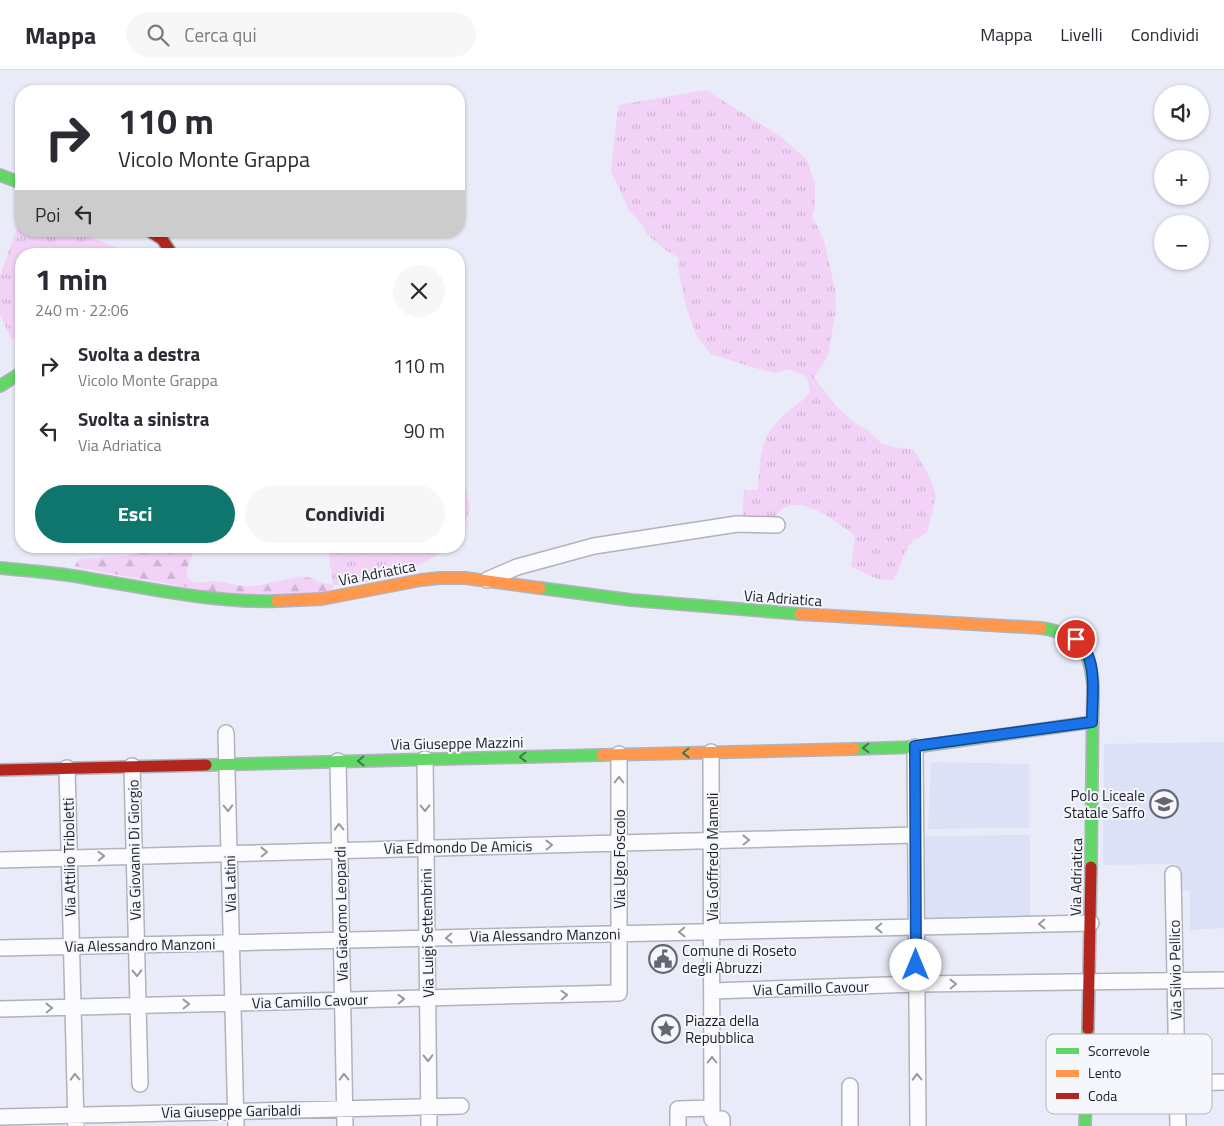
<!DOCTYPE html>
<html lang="it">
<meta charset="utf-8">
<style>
body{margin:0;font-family:"Titillium Web",sans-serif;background:#f7f7f7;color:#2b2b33;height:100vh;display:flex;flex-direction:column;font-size:19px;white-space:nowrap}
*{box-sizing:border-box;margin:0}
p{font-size:16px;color:#7c7c81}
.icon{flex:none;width:28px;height:28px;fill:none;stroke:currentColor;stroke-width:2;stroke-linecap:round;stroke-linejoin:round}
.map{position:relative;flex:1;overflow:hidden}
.panel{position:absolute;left:15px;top:178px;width:450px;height:305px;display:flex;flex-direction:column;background:#fff;border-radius:20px;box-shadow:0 1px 4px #0004}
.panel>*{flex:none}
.banner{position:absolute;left:15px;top:15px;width:450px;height:152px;border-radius:20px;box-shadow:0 1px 4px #0004;background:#fff;color:#2b2b33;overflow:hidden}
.tools{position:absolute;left:1154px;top:15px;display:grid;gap:10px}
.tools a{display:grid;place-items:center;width:55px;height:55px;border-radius:50%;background:#fff;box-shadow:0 1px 4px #0004;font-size:25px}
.pin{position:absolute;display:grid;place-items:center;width:42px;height:42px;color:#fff;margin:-21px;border:2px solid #fff;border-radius:50%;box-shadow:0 1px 5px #0007}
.me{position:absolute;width:55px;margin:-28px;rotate:0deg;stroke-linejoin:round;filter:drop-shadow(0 0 4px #0008)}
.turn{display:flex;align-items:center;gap:18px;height:105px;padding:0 20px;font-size:22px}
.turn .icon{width:65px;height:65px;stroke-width:2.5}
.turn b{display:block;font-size:35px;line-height:42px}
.then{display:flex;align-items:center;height:48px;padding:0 20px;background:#0003;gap:10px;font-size:19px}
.round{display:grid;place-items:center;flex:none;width:52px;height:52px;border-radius:26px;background:#f7f7f7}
.summary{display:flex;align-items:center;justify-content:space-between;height:85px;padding:0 20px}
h1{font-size:30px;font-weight:700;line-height:38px}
.action{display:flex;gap:10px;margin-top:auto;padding:10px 20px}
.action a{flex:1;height:58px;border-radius:30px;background:#0f766e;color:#fff;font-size:20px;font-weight:700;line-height:58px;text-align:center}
.action a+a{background:#f7f7f7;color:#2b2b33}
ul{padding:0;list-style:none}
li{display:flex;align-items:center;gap:15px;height:65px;padding:0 20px}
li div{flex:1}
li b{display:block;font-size:19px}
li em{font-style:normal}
header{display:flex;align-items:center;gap:30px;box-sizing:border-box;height:70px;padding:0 25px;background:#fff;border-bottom:1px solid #e1e1e2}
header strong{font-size:24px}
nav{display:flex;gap:28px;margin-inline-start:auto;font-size:18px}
.search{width:350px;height:45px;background:#f7f7f7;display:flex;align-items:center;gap:12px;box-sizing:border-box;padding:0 18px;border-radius:28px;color:#7c7c81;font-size:19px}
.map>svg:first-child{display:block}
</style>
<header>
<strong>Mappa</strong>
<div class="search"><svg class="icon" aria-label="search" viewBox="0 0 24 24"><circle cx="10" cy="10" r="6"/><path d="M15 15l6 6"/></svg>Cerca qui</div>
<nav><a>Mappa</a><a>Livelli</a><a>Condividi</a></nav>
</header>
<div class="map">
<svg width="1224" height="1056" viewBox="0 0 1224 1056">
<defs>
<pattern id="grass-tufts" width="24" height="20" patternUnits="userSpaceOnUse" patternTransform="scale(1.25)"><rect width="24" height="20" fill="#f2d2f6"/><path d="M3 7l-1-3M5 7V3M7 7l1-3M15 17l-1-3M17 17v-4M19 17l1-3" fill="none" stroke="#cfb4d3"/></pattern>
<pattern id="forest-firs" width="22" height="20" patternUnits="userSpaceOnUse" patternTransform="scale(1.25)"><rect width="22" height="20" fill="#f2d2f6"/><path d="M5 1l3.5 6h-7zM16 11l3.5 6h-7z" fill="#cfb4d3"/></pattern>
</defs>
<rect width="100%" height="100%" fill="#e9ecf8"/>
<path fill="#dce1f5" d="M1224,672V858L1190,860V821H1177L1176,794L1103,795L1104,674Z
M931,692L1029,694V758L928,759Z
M1030,765V848L925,849L924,766Z"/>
<path fill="url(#grass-tufts)" d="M706,20L781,67L807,90L815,115V137L812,146L824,170L835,219L836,239L828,286L814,307L836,336L850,349L870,362L882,374L900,378L913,379L930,407L936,426L927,463C923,465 917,468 913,471C902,481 902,498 893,510C877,511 865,504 851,496L855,466C839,454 806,426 784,438C779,441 775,448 771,453L742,450L744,420H758C761,383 758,369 787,342C795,335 804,331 810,321L807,307L789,299L776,303L755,298L711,284L697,267L686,237L679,203L678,188L664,179L647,164L643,156L629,140L611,102L618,35Z
M21,147V161H76L132,184H21V269H11L0,244V206Z
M459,404L464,409L470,438L461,465L459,467Z
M333,476H449C433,491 394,507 372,512C360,514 346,514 333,515L329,486Z"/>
<path fill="url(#forest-firs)" d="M178,476H195C194,486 182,501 189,509C195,516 208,511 215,511C227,512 238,517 250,516C268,516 293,504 311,508C314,509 316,511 318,512C323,513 329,514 333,515L334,525L264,531L75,497L78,489L124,486L154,480H164L175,484L180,479Z"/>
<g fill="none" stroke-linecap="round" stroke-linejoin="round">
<defs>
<path id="street" d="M487,510L517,497L594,476L737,454L777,455
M226,663L236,1056
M915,677L918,1056
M711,682L712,1049H722V1056
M425,689L429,1056
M338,691L345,1056
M132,696L140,1014
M67,698L76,1056
M0,790L915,765
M1173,804L1178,1056
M0,878L1091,853
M712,921L916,914L1224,910
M0,939L619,923V684
M850,1016V1056
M1086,1016L1224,1012
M0,1047L461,1036
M678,1056V1039L712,1038"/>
<path id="fast" d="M0,105L21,113
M0,316L21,303
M0,498C30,501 61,503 91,509C153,519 214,533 277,531
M540,518L631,530L800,544
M1041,558C1080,564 1089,577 1093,615L1091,797
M854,679L915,677L1092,652
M206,695L602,685
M1085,1056L1088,959"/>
<path id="slow" d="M277,531L322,529L421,510L440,508H465L540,518
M800,544L1041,558
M602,685L854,679"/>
<path id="jam" d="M149,161L162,169L172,184
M0,700L206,695
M1088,959L1091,797"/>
</defs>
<use href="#street" stroke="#b0b3bd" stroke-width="18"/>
<use href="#fast" stroke="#b0b3bd" stroke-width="14"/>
<use href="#slow" stroke="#b0b3bd" stroke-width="14"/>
<use href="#jam" stroke="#b0b3bd" stroke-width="14"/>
<use href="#street" stroke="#fcfcfe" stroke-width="15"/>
<use href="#fast" stroke="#63d668" stroke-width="11"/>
<use href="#slow" stroke="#ff974d" stroke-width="11"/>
<use href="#jam" stroke="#b3261e" stroke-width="11"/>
</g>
<defs><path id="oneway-chevron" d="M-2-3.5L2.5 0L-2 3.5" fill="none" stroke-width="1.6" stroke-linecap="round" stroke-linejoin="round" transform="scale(1.25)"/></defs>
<g stroke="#407a48">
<use href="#oneway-chevron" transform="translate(866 678) rotate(178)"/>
<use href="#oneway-chevron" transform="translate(686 683) rotate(179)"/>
<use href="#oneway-chevron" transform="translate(523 687) rotate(179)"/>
<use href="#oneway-chevron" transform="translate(361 691) rotate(179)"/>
</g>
<g stroke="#97999e">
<use href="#oneway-chevron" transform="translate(619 710) rotate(-90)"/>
<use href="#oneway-chevron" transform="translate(228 738) rotate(88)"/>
<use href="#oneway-chevron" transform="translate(425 738) rotate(89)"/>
<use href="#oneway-chevron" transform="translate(339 757) rotate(-91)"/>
<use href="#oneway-chevron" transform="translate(746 770) rotate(-1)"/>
<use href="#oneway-chevron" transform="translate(549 775) rotate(-1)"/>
<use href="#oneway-chevron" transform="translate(264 782) rotate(-1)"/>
<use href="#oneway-chevron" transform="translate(101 786) rotate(-2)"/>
<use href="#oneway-chevron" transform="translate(1042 854) rotate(179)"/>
<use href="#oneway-chevron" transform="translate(879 858) rotate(179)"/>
<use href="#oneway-chevron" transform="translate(682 862) rotate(179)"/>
<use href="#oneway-chevron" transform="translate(449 868) rotate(179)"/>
<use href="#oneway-chevron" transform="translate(137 903) rotate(89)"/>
<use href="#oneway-chevron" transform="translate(953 914) rotate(-1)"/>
<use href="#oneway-chevron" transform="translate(564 925) rotate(-2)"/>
<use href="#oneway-chevron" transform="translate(401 929) rotate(-2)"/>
<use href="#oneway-chevron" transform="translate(186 934) rotate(-1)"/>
<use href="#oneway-chevron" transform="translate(49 938) rotate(-1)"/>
<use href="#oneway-chevron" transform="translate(428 988) rotate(89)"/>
<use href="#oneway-chevron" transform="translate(712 990) rotate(-90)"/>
<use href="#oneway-chevron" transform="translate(75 1007) rotate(-92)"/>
<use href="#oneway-chevron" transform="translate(344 1007) rotate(-91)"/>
<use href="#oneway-chevron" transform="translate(917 1007) rotate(-91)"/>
</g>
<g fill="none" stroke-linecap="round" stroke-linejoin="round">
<defs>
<path id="route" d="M916,895L915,676L1092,652C1092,626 1099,587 1076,569"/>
</defs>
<use href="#route" stroke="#114b97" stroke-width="12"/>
<use href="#route" stroke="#1a73e8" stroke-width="9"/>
</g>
<defs>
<symbol id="school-ring" viewBox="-11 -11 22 22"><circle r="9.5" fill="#f5f7fc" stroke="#646771" stroke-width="1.5"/><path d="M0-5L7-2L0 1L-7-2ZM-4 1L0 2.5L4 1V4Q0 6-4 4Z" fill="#646771"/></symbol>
<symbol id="civic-ring" viewBox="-11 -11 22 22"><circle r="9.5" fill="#f5f7fc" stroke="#646771" stroke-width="1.5"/><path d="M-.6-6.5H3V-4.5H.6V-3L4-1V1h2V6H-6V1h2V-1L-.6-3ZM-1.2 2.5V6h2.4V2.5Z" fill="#646771"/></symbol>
<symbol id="sight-ring" viewBox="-11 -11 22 22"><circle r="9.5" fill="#f5f7fc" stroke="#646771" stroke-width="1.5"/><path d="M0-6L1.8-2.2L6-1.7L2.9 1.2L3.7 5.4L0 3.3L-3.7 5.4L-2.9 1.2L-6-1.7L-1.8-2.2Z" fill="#646771"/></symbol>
</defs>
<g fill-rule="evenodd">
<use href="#school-ring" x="1148" y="718" width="32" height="32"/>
<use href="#civic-ring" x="647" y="873" width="32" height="32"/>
<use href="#sight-ring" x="650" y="943" width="32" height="32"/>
</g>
<g text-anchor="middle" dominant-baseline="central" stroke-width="4" stroke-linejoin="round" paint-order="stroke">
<g font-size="15" fill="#1c1f28" stroke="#f5f7fc">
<text transform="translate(377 503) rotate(-11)">Via Adriatica</text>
<text transform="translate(783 528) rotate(4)">Via Adriatica</text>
<text transform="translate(457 673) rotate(-1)">Via Giuseppe Mazzini</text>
<text transform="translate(458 777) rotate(-1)">Via Edmondo De Amicis</text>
<text transform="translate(134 780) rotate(-91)">Via Giovanni Di Giorgio</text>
<text transform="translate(69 787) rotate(-91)">Via Attilio Triboletti</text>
<text transform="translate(712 787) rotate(-90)">Via Goffredo Mameli</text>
<text transform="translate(619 789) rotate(-90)">Via Ugo Foscolo</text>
<text transform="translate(1076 807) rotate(-89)">Via Adriatica</text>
<text transform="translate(230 814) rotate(-91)">Via Latini</text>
<text transform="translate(341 844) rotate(-91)">Via Giacomo Leopardi</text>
<text transform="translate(427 863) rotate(-91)">Via Luigi Settembrini</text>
<text transform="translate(545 865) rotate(-1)">Via Alessandro Manzoni</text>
<text transform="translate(140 875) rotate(-1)">Via Alessandro Manzoni</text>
<text transform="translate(1175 900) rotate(-91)">Via Silvio Pellico</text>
<text transform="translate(811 918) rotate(-2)">Via Camillo Cavour</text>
<text transform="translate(310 931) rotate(-2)">Via Camillo Cavour</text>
<text transform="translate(231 1041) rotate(-1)">Via Giuseppe Garibaldi</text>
</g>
<g font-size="15" fill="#1c1f28" stroke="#f5f7fc" text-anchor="start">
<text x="1145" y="725" text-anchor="end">Polo Liceale<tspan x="1145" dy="17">Statale Saffo</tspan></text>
<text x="682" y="880">Comune di Roseto<tspan x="682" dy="17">degli Abruzzi</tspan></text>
<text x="685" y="950">Piazza della<tspan x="685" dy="17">Repubblica</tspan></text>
</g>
</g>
<rect x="1046" y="964" width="166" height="80" rx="8" fill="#f5f7fc" stroke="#b4b6bc" stroke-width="1"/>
<rect x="1056" y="978" width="23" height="6" fill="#63d668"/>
<rect x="1056" y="1000" width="23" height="7" fill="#ff974d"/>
<rect x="1056" y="1023" width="23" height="6" fill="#b3261e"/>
<g font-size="14" fill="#1c1f28">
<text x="1088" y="986">Scorrevole</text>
<text x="1088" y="1008">Lento</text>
<text x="1088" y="1031">Coda</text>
</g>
</svg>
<div class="tools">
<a><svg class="icon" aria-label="sound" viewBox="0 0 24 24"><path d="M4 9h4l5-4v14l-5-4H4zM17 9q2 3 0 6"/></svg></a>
<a>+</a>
<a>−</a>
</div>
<div class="pin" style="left:1076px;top:569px;background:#d93025"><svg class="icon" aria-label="arrive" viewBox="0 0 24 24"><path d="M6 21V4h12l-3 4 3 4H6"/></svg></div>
<svg class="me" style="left:916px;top:895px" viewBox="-20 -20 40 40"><circle r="19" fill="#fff"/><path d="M0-13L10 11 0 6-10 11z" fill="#1a73e8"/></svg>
<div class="banner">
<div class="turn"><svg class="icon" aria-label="right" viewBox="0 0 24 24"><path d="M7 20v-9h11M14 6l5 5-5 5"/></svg><div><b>110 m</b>Vicolo Monte Grappa</div></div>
<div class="then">Poi<svg class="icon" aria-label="left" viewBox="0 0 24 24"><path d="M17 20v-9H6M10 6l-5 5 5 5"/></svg></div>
</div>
<section class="panel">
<div class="summary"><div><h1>1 min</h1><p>240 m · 22:06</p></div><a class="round"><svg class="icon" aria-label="close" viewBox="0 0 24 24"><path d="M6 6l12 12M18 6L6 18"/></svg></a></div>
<ul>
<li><svg class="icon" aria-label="right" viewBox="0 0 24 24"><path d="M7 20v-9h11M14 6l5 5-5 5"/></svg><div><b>Svolta a destra</b><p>Vicolo Monte Grappa</p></div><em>110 m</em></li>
<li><svg class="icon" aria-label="left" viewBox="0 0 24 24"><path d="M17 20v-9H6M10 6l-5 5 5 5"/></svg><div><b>Svolta a sinistra</b><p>Via Adriatica</p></div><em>90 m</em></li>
</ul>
<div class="action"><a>Esci</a><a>Condividi</a></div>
</section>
</div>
